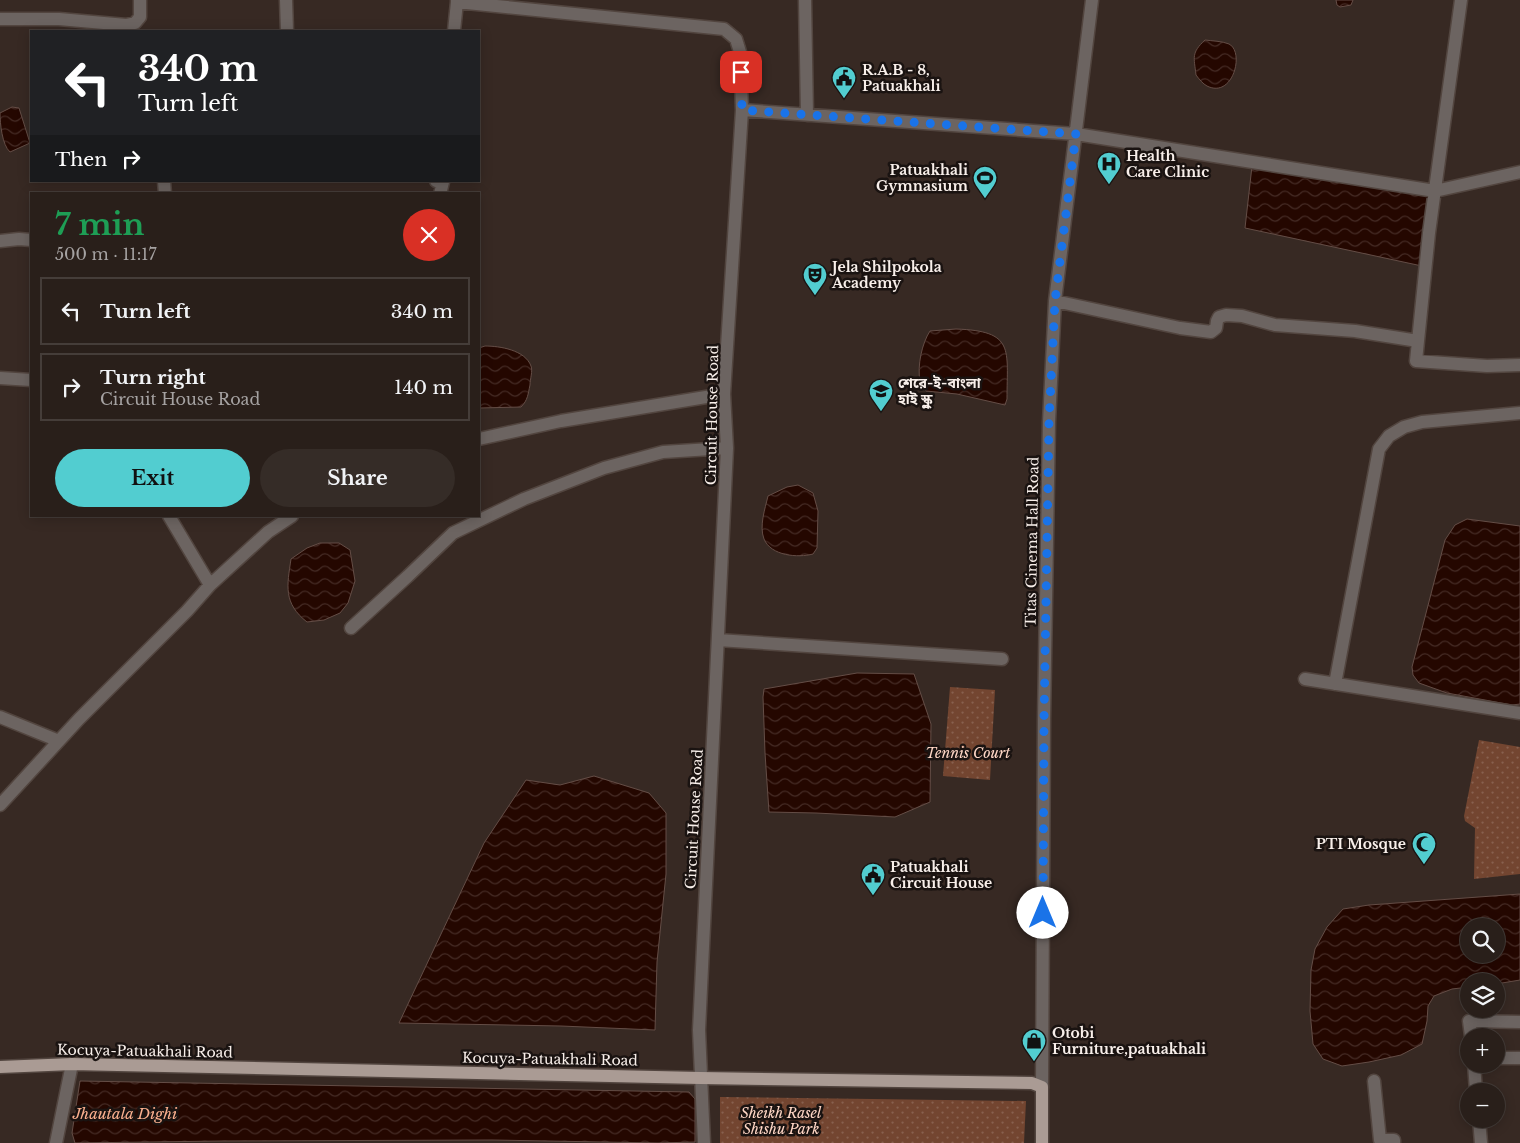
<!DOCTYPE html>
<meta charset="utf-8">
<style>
body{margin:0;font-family:"Libre Baskerville","Noto Sans Bengali",serif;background:#352c27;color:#f1f3f6;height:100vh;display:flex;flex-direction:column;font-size:19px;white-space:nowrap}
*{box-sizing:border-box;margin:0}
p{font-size:16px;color:#a5a2a2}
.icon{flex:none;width:28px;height:28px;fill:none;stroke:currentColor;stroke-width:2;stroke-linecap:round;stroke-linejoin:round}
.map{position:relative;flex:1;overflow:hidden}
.sheet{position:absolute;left:30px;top:192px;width:450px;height:325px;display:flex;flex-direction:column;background:#291f1a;border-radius:0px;box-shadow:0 2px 12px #0003,0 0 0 1px #453d39}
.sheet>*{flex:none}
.banner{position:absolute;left:30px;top:30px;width:450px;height:152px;border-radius:0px;box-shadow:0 2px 12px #0003,0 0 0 1px #453d39;background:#202124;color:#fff;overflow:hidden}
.buttons{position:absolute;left:1460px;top:918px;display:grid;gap:10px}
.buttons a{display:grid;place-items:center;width:45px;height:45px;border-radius:50%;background:#291f1a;box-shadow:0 2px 12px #0003,0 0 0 1px #453d39;font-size:25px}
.pin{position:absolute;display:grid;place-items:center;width:42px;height:42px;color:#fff;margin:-21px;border-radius:10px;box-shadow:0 2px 8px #0006}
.me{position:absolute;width:55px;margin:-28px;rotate:0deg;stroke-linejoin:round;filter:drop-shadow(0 0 4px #0008)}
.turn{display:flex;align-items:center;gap:18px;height:105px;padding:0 25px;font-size:22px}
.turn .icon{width:65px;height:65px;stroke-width:2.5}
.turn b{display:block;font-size:35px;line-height:42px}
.then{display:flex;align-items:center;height:48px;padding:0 25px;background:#0003;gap:10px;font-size:19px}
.round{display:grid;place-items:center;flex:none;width:52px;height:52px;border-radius:26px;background:#352c27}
.headline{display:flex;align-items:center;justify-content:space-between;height:85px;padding:0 25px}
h1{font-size:30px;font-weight:700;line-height:38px;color:#1e9e55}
.primary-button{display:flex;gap:10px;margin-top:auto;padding:10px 25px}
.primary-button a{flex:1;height:58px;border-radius:30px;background:#52cdd0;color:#111;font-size:20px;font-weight:700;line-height:58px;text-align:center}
.primary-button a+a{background:#352c27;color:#f1f3f6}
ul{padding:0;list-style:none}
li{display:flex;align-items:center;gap:15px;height:68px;margin:0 10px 8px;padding:0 15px;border:2px solid #453d39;border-radius:0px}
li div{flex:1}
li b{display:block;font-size:19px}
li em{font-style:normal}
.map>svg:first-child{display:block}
</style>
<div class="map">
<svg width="1520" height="1143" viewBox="0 0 1520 1143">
<defs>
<pattern id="park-dots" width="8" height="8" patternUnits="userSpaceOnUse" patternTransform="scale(1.25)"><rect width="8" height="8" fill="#734530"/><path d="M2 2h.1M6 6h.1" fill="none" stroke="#88604e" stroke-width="1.8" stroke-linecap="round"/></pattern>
<pattern id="water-waves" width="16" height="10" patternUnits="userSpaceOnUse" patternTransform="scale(1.25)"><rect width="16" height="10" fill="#240700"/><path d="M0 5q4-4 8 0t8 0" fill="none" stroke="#452b25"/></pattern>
</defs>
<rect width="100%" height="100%" fill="#372923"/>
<path fill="url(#park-dots)" d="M950,687L995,690L990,780L943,776Z
M1479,740L1520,747V874L1474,879L1475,828L1465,821L1464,816Z
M720,1097L1026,1101L1024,1143H720Z"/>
<path fill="url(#water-waves)" stroke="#644d46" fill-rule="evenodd" d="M1336,0H1353L1351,5L1340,7L1337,5Z
M1205,40C1212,41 1222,41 1229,44C1245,52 1233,99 1207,86C1203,84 1199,79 1196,75C1194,57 1191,53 1205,40Z
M12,107L19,108L30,143L10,152C2,145 0,123 0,113Z
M1252,166L1429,195L1422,266L1245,228Z
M956,329C1015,331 1007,349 1007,399L1005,405L957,394L926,391C924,388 921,385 920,381C917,366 922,343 930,331Z
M485,346C500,346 525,350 531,366C533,371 530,379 530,385C528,394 528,400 521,407L479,408V348Z
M798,485L813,493L818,511L817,548L813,554C798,558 771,556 764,539C759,526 765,509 768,496L787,487Z
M1467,519L1520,526V704L1512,705L1447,693L1419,683L1413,675L1412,667L1445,540L1455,525Z
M320,543H339L350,550L355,581L348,603L340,613L324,620L307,622C283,603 287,586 291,559L307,548Z
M857,673L914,674L931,724L930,802L895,817L816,813L769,812L765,753L763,697L764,689Z
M594,776L649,793L666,813V874L657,962L655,1030L561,1026L399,1023L484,843L526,780L560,785Z
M1520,894V980L1496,984V981H1469V987L1452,989L1434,996L1428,1006L1427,1021L1422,1044L1401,1055L1369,1062L1342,1066L1323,1059L1313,1044L1310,1011L1311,970L1315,949L1327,927L1343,909L1369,905ZM1469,926H1496V954H1469Z
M80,1081L689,1092L695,1099V1142L658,1143L492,1140L222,1141L75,1143L72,1133Z"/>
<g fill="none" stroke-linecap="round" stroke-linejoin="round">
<defs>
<path id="minor" d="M286,0L287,31
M457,0V2L724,29L736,39L740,52L742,110L724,394L727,448L699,1030L704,1143
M805,0L807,115
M0,19H59L126,25L135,23L140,17V0
M454,31L457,2
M742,110L1076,134L1435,191L1520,172
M164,181L165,194
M436,181L443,182L440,194
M0,241L19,239L31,240
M1055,301L1180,328L1211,332L1216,328L1217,321L1219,317L1226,315L1242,316L1275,325L1355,331L1418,341L1416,361L1487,366L1520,365
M1418,341L1429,233L1461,0
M0,378L31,380
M479,439L561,421L724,394
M169,516L210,585
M351,628L408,576L453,533L524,499L604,468L663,452L727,448
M718,640L1002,659
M1305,679L1520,713
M1335,684L1379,449L1389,436L1404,427L1422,422L1520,413
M0,717L59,741
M0,805L79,719L187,611L210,585L268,532L292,516
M1471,1036L1469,1021L1520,1022
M1496,1058H1520
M1474,1064L1476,1091
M1374,1081L1380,1140H1394V1143
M1042,1087L1044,720L1049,422L1055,301L1092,0
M1479,1119L1481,1143
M56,1143L72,1064"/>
<path id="major" d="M0,1067L72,1064L700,1078L1032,1083L1042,1087V1143"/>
</defs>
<use href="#minor" stroke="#52453f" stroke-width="15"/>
<use href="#major" stroke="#52453f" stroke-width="15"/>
<use href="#minor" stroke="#6c6461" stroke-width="12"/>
<use href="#major" stroke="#aa9b94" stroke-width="12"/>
</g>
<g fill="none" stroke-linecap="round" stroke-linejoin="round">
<path stroke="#1a73e8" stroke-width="9" stroke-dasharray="0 16.2" d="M741,72L742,110L1076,134L1055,301L1049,422L1044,720L1043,913"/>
</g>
<defs>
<symbol id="civic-pin" viewBox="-11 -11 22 30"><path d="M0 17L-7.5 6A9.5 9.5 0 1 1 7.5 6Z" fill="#52cdd0" stroke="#1a1311"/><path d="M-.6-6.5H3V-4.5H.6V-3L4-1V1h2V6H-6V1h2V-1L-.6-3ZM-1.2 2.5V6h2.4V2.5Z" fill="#111"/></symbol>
<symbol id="hospital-pin" viewBox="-11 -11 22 30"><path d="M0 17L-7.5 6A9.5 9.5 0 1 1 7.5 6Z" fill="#52cdd0" stroke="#1a1311"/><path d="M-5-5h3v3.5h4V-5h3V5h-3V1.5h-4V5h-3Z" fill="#111"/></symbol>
<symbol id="stadium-pin" viewBox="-11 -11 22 30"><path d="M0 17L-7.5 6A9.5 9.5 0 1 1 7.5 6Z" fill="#52cdd0" stroke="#1a1311"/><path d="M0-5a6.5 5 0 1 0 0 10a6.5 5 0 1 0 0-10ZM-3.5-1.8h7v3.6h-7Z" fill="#111"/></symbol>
<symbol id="theatre-pin" viewBox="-11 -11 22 30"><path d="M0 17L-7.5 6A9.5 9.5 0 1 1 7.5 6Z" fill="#52cdd0" stroke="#1a1311"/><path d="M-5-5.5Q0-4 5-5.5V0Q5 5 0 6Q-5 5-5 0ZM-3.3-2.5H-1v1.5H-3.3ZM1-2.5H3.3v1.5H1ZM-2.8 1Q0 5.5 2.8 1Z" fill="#111"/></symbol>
<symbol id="school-pin" viewBox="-11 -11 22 30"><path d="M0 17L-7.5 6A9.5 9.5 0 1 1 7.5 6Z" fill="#52cdd0" stroke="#1a1311"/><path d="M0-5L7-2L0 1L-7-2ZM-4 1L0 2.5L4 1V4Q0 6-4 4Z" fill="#111"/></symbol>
<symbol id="mosque-pin" viewBox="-11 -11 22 30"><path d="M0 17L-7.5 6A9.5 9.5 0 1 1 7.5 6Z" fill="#52cdd0" stroke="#1a1311"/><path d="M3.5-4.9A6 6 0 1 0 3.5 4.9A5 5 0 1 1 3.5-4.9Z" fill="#111"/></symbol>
<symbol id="shop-pin" viewBox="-11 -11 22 30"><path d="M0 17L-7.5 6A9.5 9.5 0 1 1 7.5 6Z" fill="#52cdd0" stroke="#1a1311"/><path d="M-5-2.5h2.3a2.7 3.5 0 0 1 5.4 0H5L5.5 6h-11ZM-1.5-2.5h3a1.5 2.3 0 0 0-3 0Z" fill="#111"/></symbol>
</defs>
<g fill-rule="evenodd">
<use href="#civic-pin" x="830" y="64" width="28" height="38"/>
<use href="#hospital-pin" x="1095" y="150" width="28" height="38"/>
<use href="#stadium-pin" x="971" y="164" width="28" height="38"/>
<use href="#theatre-pin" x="801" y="261" width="28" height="38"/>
<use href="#school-pin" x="867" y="377" width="28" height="38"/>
<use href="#mosque-pin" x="1410" y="830" width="28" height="38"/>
<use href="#civic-pin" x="859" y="861" width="28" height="38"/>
<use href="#shop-pin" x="1020" y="1027" width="28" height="38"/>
</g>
<g text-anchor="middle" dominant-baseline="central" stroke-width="5" stroke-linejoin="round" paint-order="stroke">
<g font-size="14" font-weight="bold" fill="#f8efea" stroke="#1a1311" text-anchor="start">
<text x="862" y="70">R.A.B - 8,<tspan x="862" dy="16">Patuakhali</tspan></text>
<text x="1126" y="156">Health<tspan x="1126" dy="16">Care Clinic</tspan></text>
<text x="968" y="170" text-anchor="end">Patuakhali<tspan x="968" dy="16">Gymnasium</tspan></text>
<text x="832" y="267">Jela Shilpokola<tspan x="832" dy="16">Academy</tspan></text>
<text x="898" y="383">শেরে-ই-বাংলা<tspan x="898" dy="16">হাই স্কুল</tspan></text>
<text x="1406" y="844" text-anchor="end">PTI Mosque</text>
<text x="890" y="867">Patuakhali<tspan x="890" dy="16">Circuit House</tspan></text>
<text x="1052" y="1033">Otobi<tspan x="1052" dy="16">Furniture,patuakhali</tspan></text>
</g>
<g font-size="14" fill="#f8efea" stroke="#1a1311">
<text transform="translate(712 415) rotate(-89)">Circuit House Road</text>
<text transform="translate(1032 542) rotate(-89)">Titas Cinema Hall Road</text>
<text transform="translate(694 819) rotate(-87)">Circuit House Road</text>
<text transform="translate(145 1051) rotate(1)">Kocuya-Patuakhali Road</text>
<text transform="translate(550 1059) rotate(1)">Kocuya-Patuakhali Road</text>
</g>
<g font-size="14" font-style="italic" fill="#ffd7c6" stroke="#1a1311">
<text x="968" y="753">Tennis Court</text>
<text x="781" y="1113">Sheikh Rasel<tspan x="781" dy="16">Shishu Park</tspan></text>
</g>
<g font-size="15" font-style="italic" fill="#fbb08f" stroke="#1a1311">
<text x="125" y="1113">Jhautala Dighi</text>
</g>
</g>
</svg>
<div class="buttons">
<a><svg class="icon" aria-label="search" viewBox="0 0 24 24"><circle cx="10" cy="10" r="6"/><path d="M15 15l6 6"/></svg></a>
<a><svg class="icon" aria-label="layers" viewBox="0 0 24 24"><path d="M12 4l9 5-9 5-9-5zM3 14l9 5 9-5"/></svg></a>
<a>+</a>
<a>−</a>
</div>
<div class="pin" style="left:741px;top:72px;background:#d93025"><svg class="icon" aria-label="arrive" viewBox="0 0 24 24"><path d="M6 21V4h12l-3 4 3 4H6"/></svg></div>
<svg class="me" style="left:1043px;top:913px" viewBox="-20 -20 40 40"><circle r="19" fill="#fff"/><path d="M0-13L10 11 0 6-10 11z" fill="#1a73e8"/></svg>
<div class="banner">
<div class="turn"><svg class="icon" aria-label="left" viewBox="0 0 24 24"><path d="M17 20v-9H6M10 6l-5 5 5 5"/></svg><div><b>340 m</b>Turn left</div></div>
<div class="then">Then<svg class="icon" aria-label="right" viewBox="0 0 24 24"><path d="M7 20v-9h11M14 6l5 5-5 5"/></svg></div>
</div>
<section class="sheet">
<div class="headline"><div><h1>7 min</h1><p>500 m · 11:17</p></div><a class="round" style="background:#d93025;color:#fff"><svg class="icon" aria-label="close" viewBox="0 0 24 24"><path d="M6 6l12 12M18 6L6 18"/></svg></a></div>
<ul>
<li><svg class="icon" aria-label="left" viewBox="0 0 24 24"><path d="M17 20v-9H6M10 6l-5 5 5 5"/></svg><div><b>Turn left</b></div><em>340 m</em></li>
<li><svg class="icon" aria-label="right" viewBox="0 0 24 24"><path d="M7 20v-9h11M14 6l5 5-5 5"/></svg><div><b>Turn right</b><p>Circuit House Road</p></div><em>140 m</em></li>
</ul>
<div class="primary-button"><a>Exit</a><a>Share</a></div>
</section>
</div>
